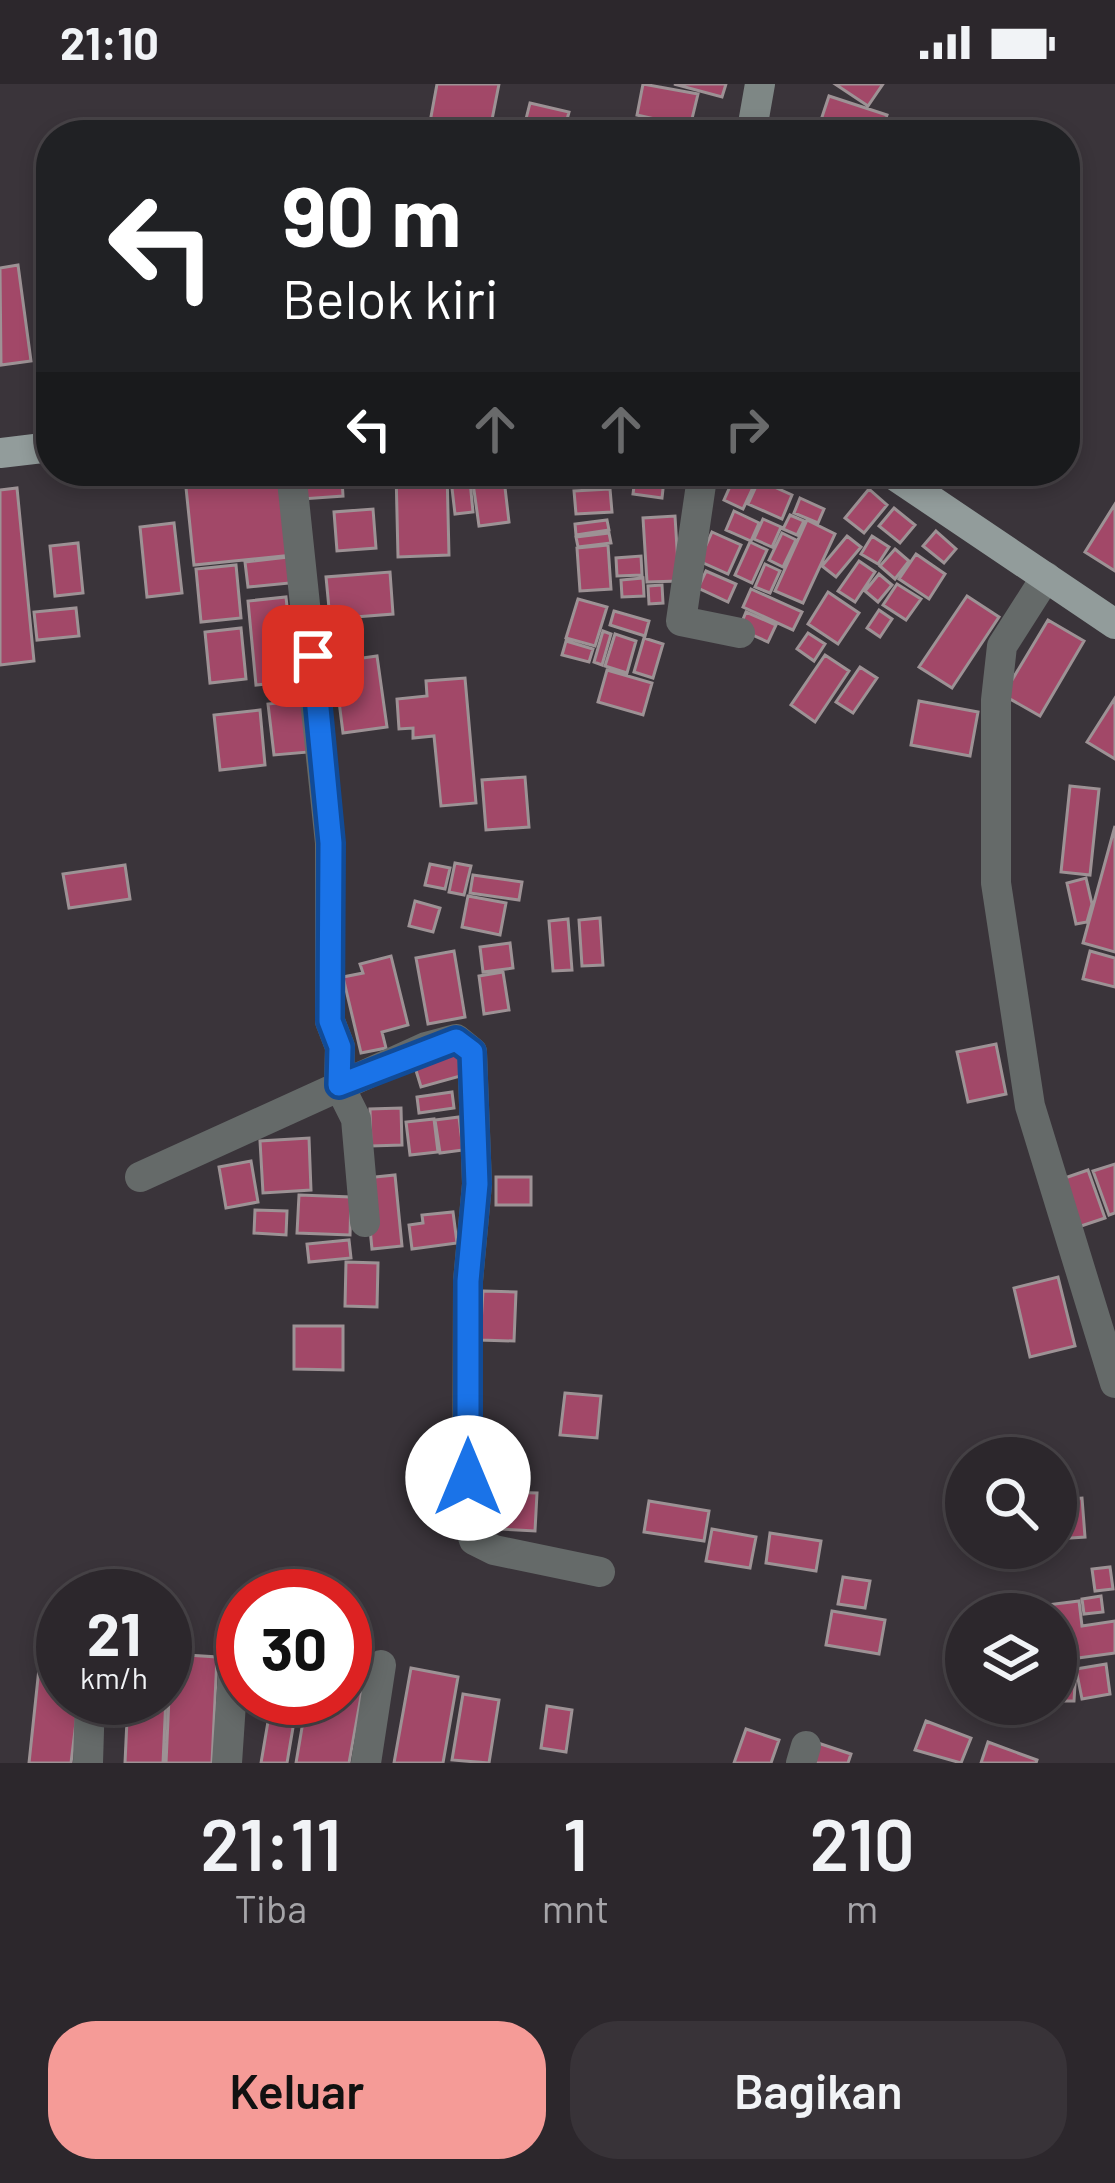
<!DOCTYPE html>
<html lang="id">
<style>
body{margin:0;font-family:Barlow,sans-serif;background:#383338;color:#f1f3f6;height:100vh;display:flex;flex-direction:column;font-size:45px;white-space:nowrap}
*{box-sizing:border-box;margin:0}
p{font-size:39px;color:#a6a5a9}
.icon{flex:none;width:66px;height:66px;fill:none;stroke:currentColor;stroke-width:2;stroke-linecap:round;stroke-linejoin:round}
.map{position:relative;height:1679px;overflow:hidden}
.drawer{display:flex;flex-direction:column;background:#2c272c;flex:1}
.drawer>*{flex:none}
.banner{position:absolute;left:36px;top:36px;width:1044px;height:366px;border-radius:48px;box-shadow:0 6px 18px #0003,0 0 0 3px #484448;background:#202124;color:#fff;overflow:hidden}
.fabs{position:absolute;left:945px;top:1353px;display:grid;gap:24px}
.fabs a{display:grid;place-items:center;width:132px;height:132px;border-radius:50%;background:#2c272c;box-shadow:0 6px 18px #0003,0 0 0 3px #484448;font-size:60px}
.speed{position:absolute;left:36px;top:1485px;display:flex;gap:24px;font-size:60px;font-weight:700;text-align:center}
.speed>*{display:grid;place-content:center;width:156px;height:156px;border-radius:50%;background:#2c272c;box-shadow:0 6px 18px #0003,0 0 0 3px #484448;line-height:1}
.speed small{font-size:30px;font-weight:400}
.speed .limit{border:18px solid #d22;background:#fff;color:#111}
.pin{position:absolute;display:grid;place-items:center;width:102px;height:102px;color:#fff;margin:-51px;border-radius:24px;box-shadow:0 6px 18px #0006}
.me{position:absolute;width:132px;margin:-66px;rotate:0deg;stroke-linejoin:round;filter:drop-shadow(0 0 9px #0008)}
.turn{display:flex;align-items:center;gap:42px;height:252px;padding:0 48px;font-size:54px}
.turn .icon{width:156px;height:156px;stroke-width:2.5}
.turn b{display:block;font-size:84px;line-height:102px}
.lanes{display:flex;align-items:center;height:114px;padding:0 48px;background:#0003;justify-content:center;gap:60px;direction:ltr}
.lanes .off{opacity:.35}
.eta{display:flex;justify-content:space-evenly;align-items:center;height:204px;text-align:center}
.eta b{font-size:72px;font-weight:600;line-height:84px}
.action{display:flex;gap:24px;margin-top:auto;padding:24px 48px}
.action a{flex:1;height:138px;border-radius:48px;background:#f59b97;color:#111;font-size:48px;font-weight:600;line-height:138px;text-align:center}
.action a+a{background:#383338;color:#f1f3f6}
.status{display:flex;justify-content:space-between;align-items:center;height:84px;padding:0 60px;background:#2c272c;direction:ltr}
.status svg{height:33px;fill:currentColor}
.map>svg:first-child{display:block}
</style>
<div class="status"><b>21:10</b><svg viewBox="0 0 49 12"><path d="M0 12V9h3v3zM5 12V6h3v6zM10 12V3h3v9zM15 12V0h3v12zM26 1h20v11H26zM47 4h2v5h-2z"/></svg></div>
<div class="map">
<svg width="1115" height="1679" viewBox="0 0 1115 1679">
<rect width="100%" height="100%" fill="#3a343a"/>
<path fill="#a24868" stroke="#9d9295" stroke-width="3" d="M437,0H499L489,51L428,49Z
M643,0L698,10L690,43L637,31Z
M674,0H726L722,13Z
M835,0H883L868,22Z
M829,12L887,31L880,51H816Z
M530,19L569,28L563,51H522Z
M632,35L690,47V51H629Z
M18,181L31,277L1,281L0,184Z
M51,231V279H45L42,232Z
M253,387H285L293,471L194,481L185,394Z
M361,387H390L392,395L363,400Z
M396,387H447L449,471L398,473Z
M450,387H469L473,428L455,430Z
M509,387H532L534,398L512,402Z
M636,387H665L662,414L633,410Z
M737,387L757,395L743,425L724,416Z
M342,395L343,412L302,415L301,398Z
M504,395L509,438L479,442L473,399Z
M759,396L792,411L782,435L748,420Z
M17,404L34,577L0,581V406Z
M610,405L612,428L576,430L574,407Z
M869,405L887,421L864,449L845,434Z
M800,414L824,425L818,439L794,429Z
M1115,420V487L1085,468Z
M894,424L915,441L900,459L879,442Z
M373,425L376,464L337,467L334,428Z
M734,427L759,439L751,457L726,446Z
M790,431L804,437L797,451L783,445Z
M675,432L679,497L647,498L643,434Z
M763,435L781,443L772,463L754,455Z
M607,436L609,446L576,451L575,440Z
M807,436L835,450L803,519L775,507Z
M174,439L182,509L147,513L140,443Z
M936,447L956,465L944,479L923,462Z
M712,448L741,461L728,490L699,477Z
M609,449L611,459L578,463L576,453Z
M782,449L796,456L783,483L769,476Z
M847,452L861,463L836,493L822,482Z
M872,452L889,463L878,480L861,470Z
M750,458L767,466L752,499L735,491Z
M78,459L83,509L55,512L50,462Z
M608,461L611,505L580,507L577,464Z
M895,465L909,477L895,495L880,482Z
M916,470L945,490L929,515L899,495Z
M297,472L300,498L248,503L245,478Z
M641,472L642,491L617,492L616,474Z
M859,477L875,488L855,518L838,507Z
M765,480L780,487L770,509L755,503Z
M236,481L241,534L201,538L196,485Z
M706,487L736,500L728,518L698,504Z
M390,488L393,530L330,535L326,493Z
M879,490L892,501L878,518L865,507Z
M643,494L644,512L622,513L621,496Z
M897,500L921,515L906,536L883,521Z
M662,501L663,519L649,520L648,502Z
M751,505L802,528L793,546L743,523Z
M828,508L859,529L838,560L808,540Z
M967,512L999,533L952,604L919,583Z
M286,513L295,597L256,601L248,517Z
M578,515L607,523L595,562L566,554Z
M76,524L79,552L37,556L34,528Z
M879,526L892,535L880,553L867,544Z
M614,527L649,537L645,552L610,541Z
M746,528L776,541L768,558L739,545Z
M1048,536L1084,557L1040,632L1003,611Z
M241,544L246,595L210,599L205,548Z
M603,547L611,550L602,581L594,578Z
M808,549L825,560L814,577L797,565Z
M615,550L636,557L627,589L605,582Z
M644,554L663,560L653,594L634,588Z
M566,557L593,565L589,578L562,571Z
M825,571L849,587L815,638L791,621Z
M377,572L387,643L343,649L334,578Z
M860,583L877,594L853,629L836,618Z
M607,586L652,599L643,631L598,618Z
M465,594L476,719L441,722L434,652L413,654V644L399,645L397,615L427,612L426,597Z
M1115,614V675L1087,658Z
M304,616L309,668L274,671L268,620Z
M919,617L978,628L970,672L911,661Z
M260,626L265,681L220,686L214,631Z
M525,693L529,743L486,746L482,696Z
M1070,702L1099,705L1090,791L1061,788Z
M1115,742V868L1083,859Z
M455,779L471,782L464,811L449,808Z
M430,780L450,784L445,805L425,801Z
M125,781L130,815L69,824L63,790Z
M473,791L522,798L519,816L470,809Z
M1086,794L1092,820L1087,838L1076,840L1067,799Z
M468,812L506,819L500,851L462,843Z
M415,817L440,824L433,848L409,842Z
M600,834L603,881L582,882L579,836Z
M568,835L572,886L553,887L549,837Z
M510,859L513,884L483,888L480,863Z
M454,867L465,933L428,940L416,874Z
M1090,867L1115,874V903L1083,895Z
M391,872L408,941L382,948L386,964L361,969L343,893L363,889L360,880Z
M503,888L509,926L484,930L479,892Z
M996,960L1006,1010L968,1018L957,968Z
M458,967L464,991L421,1003L414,980Z
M452,1008L454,1024L419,1029L417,1013Z
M401,1024L402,1061L371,1062L370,1025Z
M459,1033L463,1066L440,1069L435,1036Z
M434,1035L438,1068L410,1071L406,1038Z
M309,1054L311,1106L263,1109L260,1057Z
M251,1077L258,1118L226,1124L219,1083Z
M1115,1080V1129L1109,1131L1093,1087Z
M1088,1086L1105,1134L1075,1144L1059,1096Z
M395,1091L402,1162L372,1165L365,1094Z
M496,1093H531V1121H496Z
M299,1111L351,1113L350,1151L297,1149Z
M255,1126L287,1127L286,1151L254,1149Z
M453,1128L457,1159L412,1165L409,1141L423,1139L422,1131Z
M349,1156L351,1174L309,1178L307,1160Z
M346,1178L378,1179L377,1223L345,1222Z
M1058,1193L1075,1262L1030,1273L1014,1204Z
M483,1207L516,1208L514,1257L480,1256Z
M294,1242H343V1286L294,1285Z
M565,1309L601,1312L597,1354L560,1351Z
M503,1408L537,1409L535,1447L501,1445Z
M1082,1414L1085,1453L1056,1455V1416Z
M649,1417L709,1427L704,1457L644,1448Z
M712,1445L756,1453L750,1484L706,1477Z
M770,1449L821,1457L816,1487L766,1479Z
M1110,1483L1113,1505L1095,1507L1092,1485Z
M843,1493L870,1497L865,1524L838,1520Z
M1101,1512L1103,1528L1084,1530L1082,1515Z
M1079,1517L1082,1542L1115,1537V1569L1056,1577V1530H1049L1047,1521Z
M832,1527L885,1536L879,1570L826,1561Z
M42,1556L63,1558V1614H79L71,1679H29Z
M165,1568H168L163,1679H125L128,1614H165Z
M171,1570L217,1573L212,1679H166Z
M345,1575L367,1579L349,1679H296L307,1614H345Z
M1106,1580L1110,1610L1082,1615L1076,1585Z
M1056,1583L1076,1584L1074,1617H1056Z
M411,1584L458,1593L443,1679H394Z
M463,1610L499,1616L489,1679L452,1676Z
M272,1614H298L287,1679H261Z
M547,1622L572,1626L566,1668L541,1664Z
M926,1637L971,1654L961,1679L915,1666Z
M746,1645L779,1656L771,1679H734Z
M988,1658L1037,1676L1036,1679H981Z
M818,1659L851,1670L848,1679H811Z"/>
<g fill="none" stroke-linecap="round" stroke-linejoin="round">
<path stroke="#656a69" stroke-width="30" d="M291,387L330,759V937L340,963L339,1001L356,1035L365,1138
M703,387L681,537L740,549
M1046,493L1002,562L996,616V799L1030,1022L1115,1299
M140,1093L426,963L456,955L472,968L477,1100L468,1197L467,1435L474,1456L494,1466L600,1488
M88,1679L90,1614
M227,1679L235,1559
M366,1679L381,1581
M801,1679L806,1662"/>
<path stroke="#7e8785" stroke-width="30" d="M751,51L760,0"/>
<path stroke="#929c9b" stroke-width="30" d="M0,369L51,363
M888,387L1115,540"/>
</g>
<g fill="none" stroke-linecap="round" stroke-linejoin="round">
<defs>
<path id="route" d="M313,572L331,759L330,937L340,963L339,1001L456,956L472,968L477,1100L468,1197V1394"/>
</defs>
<use href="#route" stroke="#114b97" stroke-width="30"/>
<use href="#route" stroke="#1a73e8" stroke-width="21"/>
</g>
</svg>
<div class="fabs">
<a><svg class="icon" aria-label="search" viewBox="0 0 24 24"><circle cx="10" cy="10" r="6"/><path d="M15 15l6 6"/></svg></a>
<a><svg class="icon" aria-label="layers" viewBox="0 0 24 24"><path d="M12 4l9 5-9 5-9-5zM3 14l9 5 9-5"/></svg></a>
</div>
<div class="speed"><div>21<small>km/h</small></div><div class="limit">30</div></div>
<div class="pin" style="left:313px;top:572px;background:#d93025"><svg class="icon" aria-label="arrive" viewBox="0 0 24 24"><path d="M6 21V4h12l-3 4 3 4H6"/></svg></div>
<svg class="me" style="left:468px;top:1394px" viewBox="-20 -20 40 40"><circle r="19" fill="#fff"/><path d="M0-13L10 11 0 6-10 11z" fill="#1a73e8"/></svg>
<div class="banner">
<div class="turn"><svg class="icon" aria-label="left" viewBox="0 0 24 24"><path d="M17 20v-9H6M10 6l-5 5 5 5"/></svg><div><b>90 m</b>Belok kiri</div></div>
<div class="lanes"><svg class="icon" aria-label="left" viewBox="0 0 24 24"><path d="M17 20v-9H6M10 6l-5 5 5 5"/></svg><svg class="icon off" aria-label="ahead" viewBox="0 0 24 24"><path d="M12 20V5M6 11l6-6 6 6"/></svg><svg class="icon off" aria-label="ahead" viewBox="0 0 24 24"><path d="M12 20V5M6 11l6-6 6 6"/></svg><svg class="icon off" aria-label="right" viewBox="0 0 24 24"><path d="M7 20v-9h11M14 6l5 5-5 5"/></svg></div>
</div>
</div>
<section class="drawer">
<div class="eta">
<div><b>21:11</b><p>Tiba</p></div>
<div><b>1</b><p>mnt</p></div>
<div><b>210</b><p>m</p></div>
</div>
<div class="action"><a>Keluar</a><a>Bagikan</a></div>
</section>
